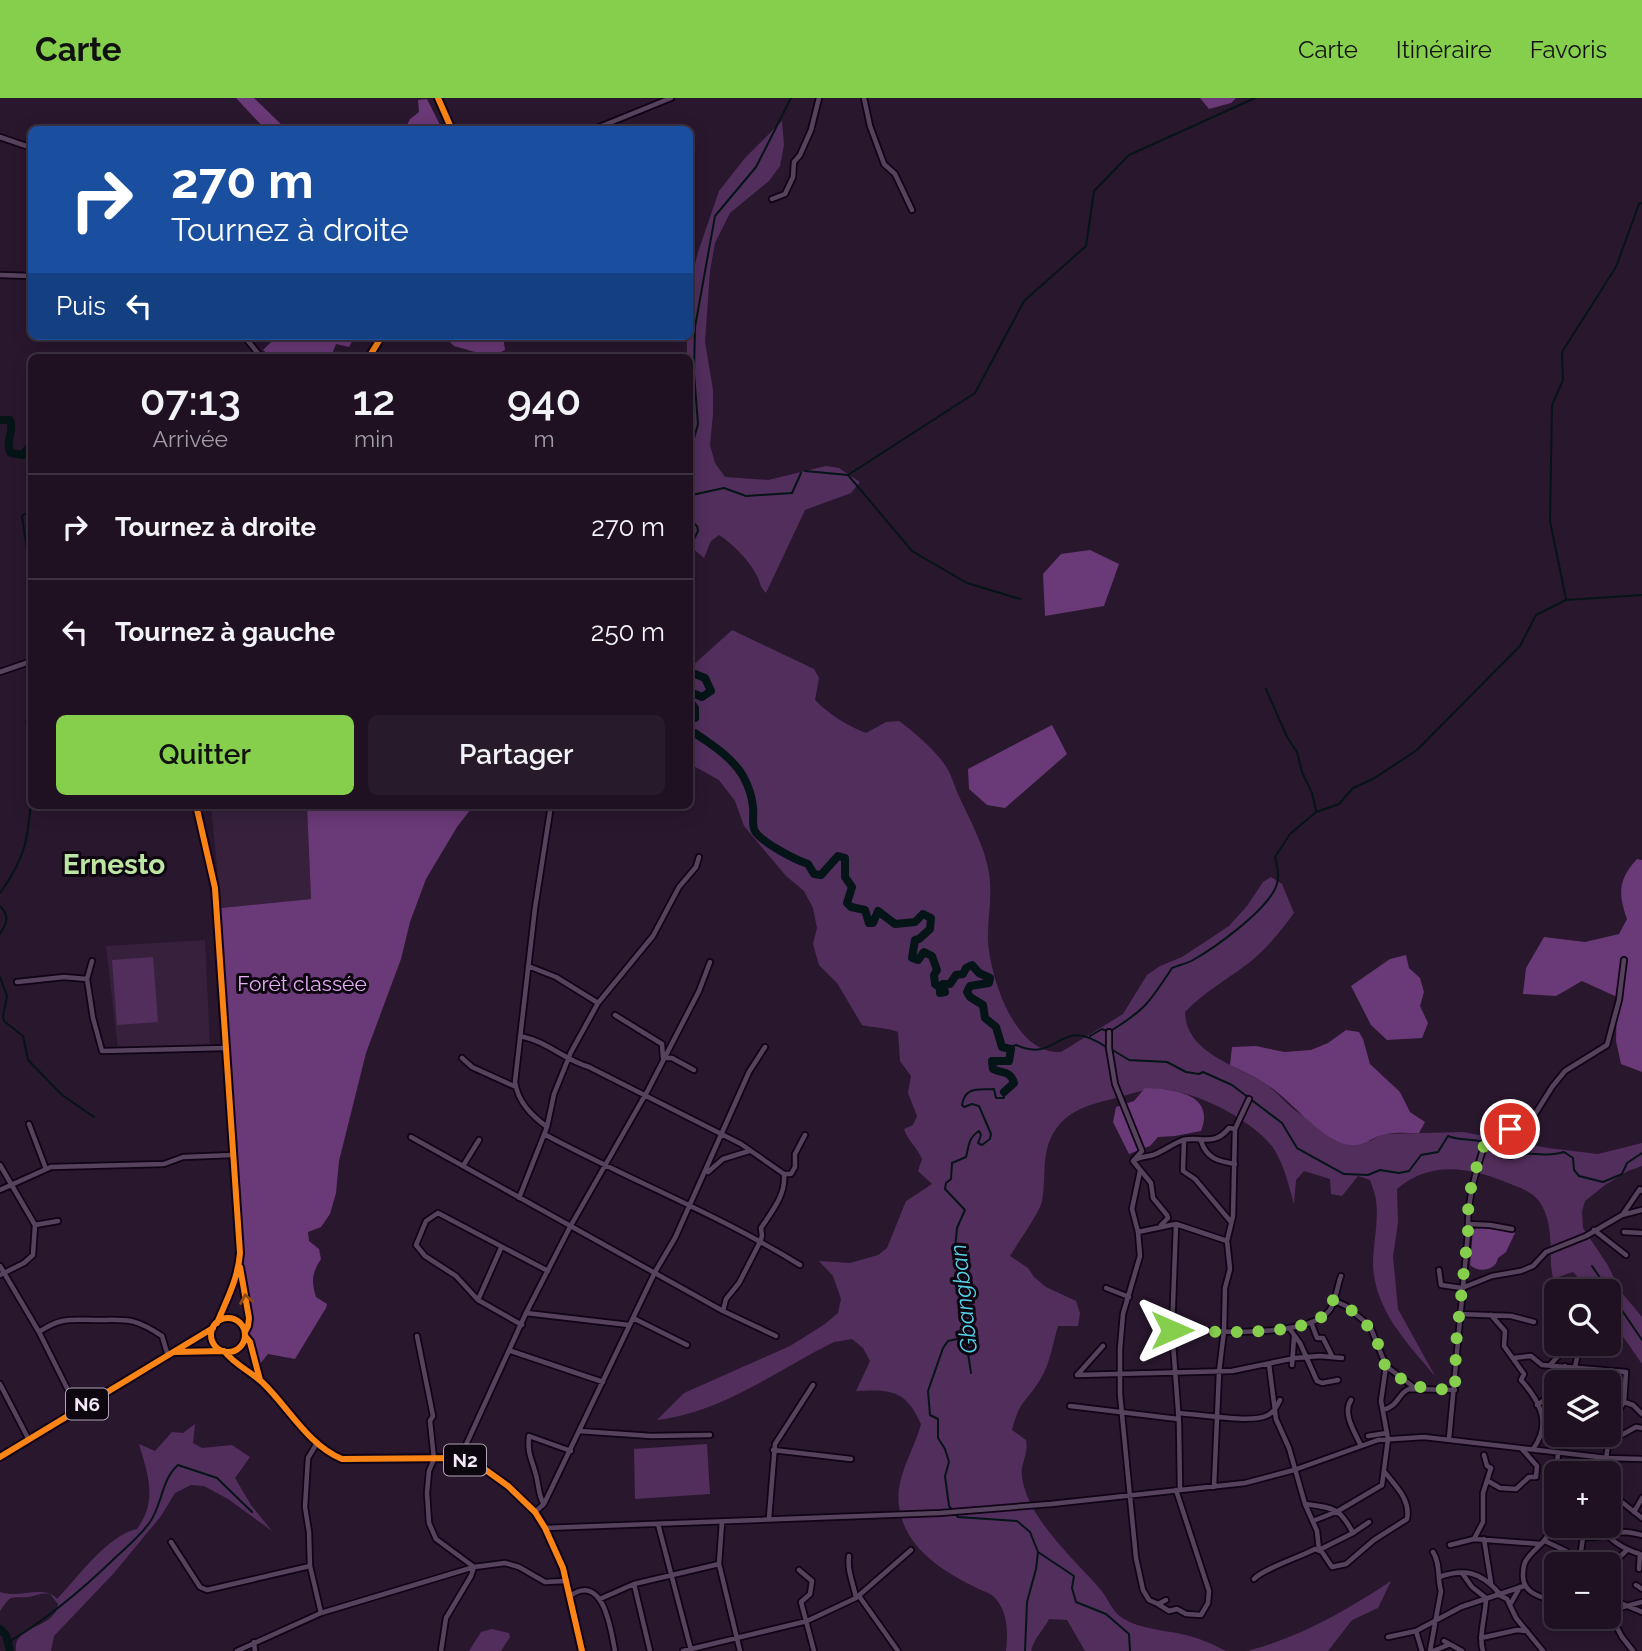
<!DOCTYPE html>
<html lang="fr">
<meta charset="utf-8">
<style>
body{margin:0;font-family:Raleway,sans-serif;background:#271a2a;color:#f1f3f6;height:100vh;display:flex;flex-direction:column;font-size:26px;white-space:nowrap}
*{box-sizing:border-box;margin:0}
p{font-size:23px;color:#a19da5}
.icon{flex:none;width:38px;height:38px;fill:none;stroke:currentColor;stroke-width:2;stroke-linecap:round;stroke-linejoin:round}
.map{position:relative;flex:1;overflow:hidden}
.details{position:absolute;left:28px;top:256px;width:665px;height:455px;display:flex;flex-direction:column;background:#1f1122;border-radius:10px;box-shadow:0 4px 18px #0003,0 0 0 2px #3c3140}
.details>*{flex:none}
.top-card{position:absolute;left:28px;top:28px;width:665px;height:214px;border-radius:10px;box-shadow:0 4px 18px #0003,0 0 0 2px #3c3140;background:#1a4fa0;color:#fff;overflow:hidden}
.tools{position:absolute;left:1544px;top:1181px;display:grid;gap:14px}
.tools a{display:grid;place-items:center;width:77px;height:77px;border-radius:10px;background:#1f1122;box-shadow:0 4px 18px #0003,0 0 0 2px #3c3140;font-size:35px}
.pin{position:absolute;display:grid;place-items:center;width:60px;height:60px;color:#fff;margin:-30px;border:4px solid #fff;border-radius:50%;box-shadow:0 2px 7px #0007}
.me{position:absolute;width:77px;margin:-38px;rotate:90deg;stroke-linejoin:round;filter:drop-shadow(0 0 5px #0008)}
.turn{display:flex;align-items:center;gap:24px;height:147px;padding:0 28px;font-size:32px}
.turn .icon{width:91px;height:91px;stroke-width:2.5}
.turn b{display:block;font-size:49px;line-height:60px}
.then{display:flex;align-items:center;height:66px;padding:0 28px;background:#0003;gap:14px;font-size:26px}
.eta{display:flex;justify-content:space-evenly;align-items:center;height:119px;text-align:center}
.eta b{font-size:42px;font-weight:600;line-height:49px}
.primary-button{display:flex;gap:14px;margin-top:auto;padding:14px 28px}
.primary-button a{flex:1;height:80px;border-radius:10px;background:#85cf4d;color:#111;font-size:28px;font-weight:600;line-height:80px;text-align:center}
.primary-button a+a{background:#271a2a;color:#f1f3f6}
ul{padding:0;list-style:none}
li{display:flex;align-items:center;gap:21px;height:105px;padding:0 28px;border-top:2px solid #3c3140}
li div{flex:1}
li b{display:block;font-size:26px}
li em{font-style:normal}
header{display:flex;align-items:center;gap:42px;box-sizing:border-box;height:98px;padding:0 35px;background:#85cf4d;color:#111}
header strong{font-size:33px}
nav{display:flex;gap:38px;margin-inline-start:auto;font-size:24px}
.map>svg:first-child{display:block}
</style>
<header>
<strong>Carte</strong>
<nav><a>Carte</a><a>Itinéraire</a><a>Favoris</a></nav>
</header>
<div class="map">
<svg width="1642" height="1553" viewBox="0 0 1642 1553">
<rect width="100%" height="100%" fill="#29172e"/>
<path fill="#36203c" d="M211,707H307L311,801L221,810Z
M205,842L210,948L118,951L106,848Z"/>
<path fill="#522e5c" d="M782,23L784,47L780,68L769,83L730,115L715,145L710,173L705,244L713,292V316L710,347L715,365L725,379L768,382L826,368L839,370L860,384L851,395L805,412L766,495C760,489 761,487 758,480C751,464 733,446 719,437L711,443L704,460L690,448V259H687V238H690L691,183L698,154L719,93L745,60Z
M732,532L814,571L819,580L815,602C830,617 846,627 866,635L886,624L899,623C915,635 933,650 945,667C951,675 954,687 958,696C969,721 985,748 989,775C993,797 987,822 988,844C991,881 1015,957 1061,954L1123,916L1147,877L1160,868L1182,859L1229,828L1247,808L1263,784L1271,779L1282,786L1294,815C1281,833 1267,850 1250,864C1228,881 1204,894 1185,914C1186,956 1238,967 1266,986C1278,995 1287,1007 1299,1015C1313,1025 1352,1036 1370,1043L1383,1036L1463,1034L1548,1050L1598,1056L1642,1045V1068L1628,1073L1605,1087L1585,1103L1582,1114L1583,1130L1607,1166L1622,1195L1642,1219V1266L1608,1217V1194L1590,1193L1573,1174L1553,1181C1548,1156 1555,1132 1542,1108C1536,1096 1524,1091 1513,1087C1473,1070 1432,1061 1397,1091L1398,1125L1393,1158L1398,1211L1435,1278C1408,1246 1375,1213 1373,1167C1373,1146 1379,1123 1376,1102C1375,1095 1372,1088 1370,1082L1358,1078L1342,1098L1331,1096L1330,1081L1304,1073L1296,1082L1294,1106C1289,1088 1284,1067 1274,1051C1253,1021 1190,989 1153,991C1141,992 1128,997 1116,1000C1095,1005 1069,1011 1056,1031C1040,1054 1047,1078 1042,1103C1040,1114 1017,1146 1010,1158L1028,1170L1034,1179L1046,1189L1076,1203L1080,1215L1078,1228H1058C1053,1244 1050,1266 1041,1280C1028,1303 1019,1302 1012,1332L1026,1342C1029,1356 1020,1366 1022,1379C1027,1420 1075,1462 1101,1492C1109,1502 1112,1514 1124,1521C1140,1531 1164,1532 1181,1536C1197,1539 1212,1546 1226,1553H1085L1067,1522L1049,1521C1043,1533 1034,1540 1031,1553H1006C1008,1536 1008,1515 996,1501C992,1495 979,1492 973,1488C940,1472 904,1448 899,1408C895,1379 914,1353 921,1326C906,1292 891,1291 856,1293L870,1263L863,1250L852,1241L834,1244C777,1272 723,1314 657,1322L684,1295L790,1248L825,1226L838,1215L841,1201L833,1178L819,1163L850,1165L878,1157L887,1150L906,1103L932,1086L918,1073L922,1061C917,1049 908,1043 904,1031L913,1027L917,1018L908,995L911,978L900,963L898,934C886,929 874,930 862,927L837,885L819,867L813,846L817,830L813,810L804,793L786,778L744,728L735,703L719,682L690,666V570Z
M153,859L158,924L117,927L112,862Z
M195,1326L193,1345L202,1350L232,1347L250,1359L235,1380L251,1407L272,1433L228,1401L204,1388L191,1387L175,1395L161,1418L114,1475L54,1538L51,1553H16C13,1530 43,1531 54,1516C57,1514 57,1509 58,1506L50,1496C41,1494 36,1498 28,1499C9,1500 12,1496 0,1513V1494C20,1501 44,1486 57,1501C78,1479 108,1437 137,1431C158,1402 148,1377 139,1346L155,1353L172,1334L183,1335Z
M707,1346L710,1396L635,1401L634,1351Z
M1391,1483L1378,1510L1352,1522L1328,1553H1247C1299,1540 1347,1512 1391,1483Z
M492,1531L509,1535L510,1539L501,1553H469L481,1534Z"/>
<path fill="#6a3977" d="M236,0H254L286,31H265Z
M1200,0H1236L1231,5L1209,11Z
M427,1L442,31H405L410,21L419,14L418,2Z
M277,238H355L349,249L336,246L332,256L335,259H271L263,252Z
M444,238H478L479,241L488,242L490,238H503L505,252L492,259L454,248Z
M1090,452L1119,466L1104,508L1045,518L1043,476L1061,456Z
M1052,627L1067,656L1005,710L987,707L969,691L968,671Z
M307,707H474L457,729L426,781L410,824L401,861L366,955L339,1063L336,1095L330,1116L321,1129L308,1134L309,1143L319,1151L321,1161C312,1175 311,1183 316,1199L327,1206L326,1210L295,1261L268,1256L255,1272L240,1193L241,1171L216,826L221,810L311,801Z
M1637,761L1642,762V974L1621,966L1616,943L1617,899L1582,883L1556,898L1523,896L1526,870L1544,839L1585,844L1619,836L1627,821C1618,795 1618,782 1637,761Z
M1406,857L1409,870L1420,880L1424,894L1420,908L1428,925L1422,940L1387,942L1371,927L1351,888L1390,861Z
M1346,932L1359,934L1363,941L1370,966L1400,994L1410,1014L1425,1024L1419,1035C1408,1035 1397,1034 1386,1036C1374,1038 1363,1049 1350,1047C1326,1045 1295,1008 1277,994C1262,982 1247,975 1230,967L1232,949L1256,948L1284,954L1311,952L1328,945Z
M1145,990C1172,991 1216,995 1201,1033L1175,1038L1158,1039L1150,1048L1129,1056L1113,1024L1116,1009L1134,1003Z
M1482,1128L1514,1133L1515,1135L1506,1154L1498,1160C1496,1173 1478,1175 1470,1167L1473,1132Z"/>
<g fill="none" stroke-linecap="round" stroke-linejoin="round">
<path stroke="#051417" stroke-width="2" d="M805,373L848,377L975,295L1024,203L1086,148L1094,93L1129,57L1255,0
M848,377L912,453L967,485L1020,501
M692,397L724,390L746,398L792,395L801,375
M690,403L692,397L691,351L698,326L694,275L695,229L715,118L756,69L791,0
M32,411L22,418L32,487
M690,422L697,428L698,433L690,449
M1566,501L1550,423L1552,307L1563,282L1562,254L1616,169L1639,106L1642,105
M1266,591L1287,639L1297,654L1302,674L1312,695L1316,712
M32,606L26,624L32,649
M0,795C27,758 28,739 32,694
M0,808C10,818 7,825 0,836
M0,879L7,898L3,918L4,923L23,938L28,962L62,997L94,1019
M1090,938L1102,931L1109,934C1145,912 1150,904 1172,870C1179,867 1186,866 1193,862C1216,849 1263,815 1275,791C1280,781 1278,769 1275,759L1290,736L1316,714L1339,706L1353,690L1373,681L1417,652L1520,548L1536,517L1566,502L1642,497
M1009,950L1016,947C1060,967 1057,915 1106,949
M1111,951L1129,962L1167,964L1186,974L1199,976L1203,974L1232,987L1282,1025L1297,1050L1344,1076L1368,1077L1380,1072L1399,1075L1409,1073L1421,1057L1438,1054L1448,1038C1460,1043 1471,1040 1483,1044
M1488,1047L1500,1059L1511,1061C1531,1050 1543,1061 1564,1054L1573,1060L1574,1072L1579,1078L1603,1084L1622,1076L1627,1065L1642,1055
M1592,1168L1642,1242
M966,1239L948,1243L943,1250L928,1293L930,1317L938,1321V1340L945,1351L949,1364L945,1378L949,1408L958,1419L1017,1423L1030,1434L1038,1454L1074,1478L1072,1490L1076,1504L1106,1516L1129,1536L1130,1553
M971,1275L962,1215L964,1182L956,1166L955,1151L957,1130L965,1112L945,1091L946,1085L951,1081L952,1065L966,1059C969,1048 968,1040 979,1033L981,1037L978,1045L982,1047L990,1041L991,1036L979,1008L972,1006L964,1009L962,1007C965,988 978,992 994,991L996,1000H1004L1003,995
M7,1545C48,1521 83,1491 117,1458C128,1448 141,1437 150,1424C163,1405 161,1382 178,1367L217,1380L252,1414
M1025,1553L1027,1504L1036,1471L1038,1454"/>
<path stroke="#051417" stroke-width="8" d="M0,322H10C15,333 4,345 11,355L23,357L32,345
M690,574L705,580L711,593L702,599L690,594
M690,603L695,610V620L690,616
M690,636L695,635C713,648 732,659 743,678C748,687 752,699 753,709C754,717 752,724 754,731C758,743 796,762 808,766L814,776L821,777L838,758L845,760V779L852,789L847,805L851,809L865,812L869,825H873L878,813L895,826L915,824L923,816L931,820L930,831L919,841L915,842L912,860L918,862L924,854L932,858L937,872L934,877L935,886L940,890V895L945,894L943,886H950L956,877L963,876L966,870L972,867L979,875L990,880L989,885L970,888L967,894L970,899L983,907L985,920L996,929L1002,949L1011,951L1009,963H992L993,971C1003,976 1010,972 1014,985L1004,994
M0,1531L6,1537L10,1553"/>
<defs>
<path id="minor" d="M864,0L870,28L884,66L895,76L912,112
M592,32L671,0
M0,39L32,50
M772,101L785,96L793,79L794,64L800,57L811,32L819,0
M0,177L32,178
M244,238L261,259
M0,574L32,563
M92,863L87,881L93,920L102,953L226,950
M528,868L556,879L598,905
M17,884L64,879L87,881
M615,917L662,946L663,960H672L694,972
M1109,934V950L1115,986L1142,1053L1133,1063
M520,938C549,944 562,961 589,969L741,1046L784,1076H791L795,1069V1056L805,1037
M462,960L472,969L516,989
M29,1026L46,1071
M547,1029C531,1017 518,1004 515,984L535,810L551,707
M544,1036C629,1082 718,1116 800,1167
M411,1039L723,1213L776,1238
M1184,1042L1183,1073L1195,1081L1231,1124
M1201,1043C1207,1061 1218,1063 1235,1066
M1137,1061C1142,1058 1147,1059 1153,1057C1164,1053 1172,1046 1183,1042C1201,1038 1214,1049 1229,1030L1235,1031
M1133,1063L1151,1085L1153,1100L1167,1117L1168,1120L1161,1127
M0,1067L35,1127
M463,1068L479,1042
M708,1074L723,1061L749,1053
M0,1092L51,1069L164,1066L183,1059L233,1057
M519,1100L547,1029L554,996L571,954L598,905L653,838L679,789L696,769L699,759
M1623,1116L1640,1091L1642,1093
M1468,1126L1490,1127L1512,1131
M1176,1127L1172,1232L1179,1325L1180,1392
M1594,1132L1626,1157
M1138,1134L1132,1111L1140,1073
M1624,1134L1642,1135
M0,1168L39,1234L78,1312
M1439,1172L1441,1187L1462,1190L1492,1178L1521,1173L1533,1168L1546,1154L1586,1138L1622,1117L1642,1112
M0,1177L24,1165L33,1157L35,1127L58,1123
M1106,1190L1129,1199
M478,1202L501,1150
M723,1213L726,1201L739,1185L760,1144L762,1138L761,1130C772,1113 786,1097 784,1076
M526,1215L629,1227
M1459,1216L1511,1218L1534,1224
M1491,1217L1505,1233L1504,1248L1524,1276L1521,1282C1540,1303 1552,1326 1533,1351
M633,1220L687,1247
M1311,1224L1317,1240H1323L1332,1258
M522,1227L478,1202L456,1178L425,1158L416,1147L426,1123L438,1115L548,1173
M1289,1230L1300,1245L1317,1283L1322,1285L1338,1282
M1172,1232C1207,1233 1306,1241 1329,1213C1336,1205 1337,1188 1341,1178
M39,1234C61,1219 70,1222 95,1222C128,1222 133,1219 162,1238L168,1258
M417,1238L433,1318L430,1323L434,1361L429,1373L427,1395L429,1425L436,1441L474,1469L471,1478L446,1520L441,1553
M511,1253L603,1284
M1514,1260L1531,1258L1542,1267L1626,1274L1624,1304L1611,1324L1604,1376
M1269,1266L1276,1321L1289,1350L1305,1406L1317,1433L1319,1452L1353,1435L1369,1424
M1551,1266L1569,1246
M1292,1267L1294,1239
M1386,1268L1415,1290
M1575,1269L1580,1246
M1598,1273L1607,1284
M1078,1276L1103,1248
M1077,1277L1232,1273L1295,1260L1320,1258L1342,1260
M1561,1284L1565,1268
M1608,1285L1624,1304L1633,1307L1642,1316
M0,1286L29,1342
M1351,1302C1342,1316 1355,1334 1361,1348
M1537,1307L1556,1294
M1070,1308L1178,1321
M1383,1312C1400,1307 1397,1296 1409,1291L1455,1292
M1178,1315C1197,1316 1251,1325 1266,1318C1274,1315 1277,1308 1280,1302
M579,1333L651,1338L710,1337
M1368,1338L1387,1335
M1449,1341L1468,1135C1467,1101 1475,1077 1485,1045L1510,1031L1525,1032L1552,989L1565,973L1607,947L1619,902L1624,862
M1609,1344L1636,1329L1642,1330
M317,1345L308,1360L305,1409L309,1434L310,1468L321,1515
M773,1352L851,1361
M460,1360L526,1215L570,1129L648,992L699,893L710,864
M1556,1376L1549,1435C1544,1446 1534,1451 1527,1461C1523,1466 1523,1472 1523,1477C1522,1495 1542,1500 1556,1503
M1556,1376L1558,1355
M1488,1383L1500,1390L1516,1391L1529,1379H1536L1537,1368L1522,1351
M1214,1389L1219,1274L1224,1233L1225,1190L1230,1171L1227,1143L1233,1118L1235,1031L1249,1001
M1608,1393L1642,1420
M543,1405C538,1395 539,1388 536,1377C532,1361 527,1356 529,1338L571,1353
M1306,1406C1334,1410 1340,1410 1353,1435
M535,1414L544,1406L655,1174L675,1140L749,974L765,949
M1634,1414L1642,1400
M769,1420L775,1346L813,1287
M1313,1423L1338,1413L1382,1387L1388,1341L1381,1303L1386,1268L1370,1228L1346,1208L1333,1202
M722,1424L719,1466L740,1553
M658,1426L691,1552
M1568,1428C1588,1448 1601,1436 1624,1434C1630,1434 1637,1436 1642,1437
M1599,1428C1610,1443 1623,1451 1640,1456L1639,1471
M545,1430L940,1415L1051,1406L1245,1385L1294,1372L1378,1342L1424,1339L1607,1360L1642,1361
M1577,1436L1586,1428
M1583,1439L1580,1460L1583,1466
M1474,1441L1483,1424V1395L1491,1370L1487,1368L1484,1357
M1484,1441L1491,1485
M1545,1443L1566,1453V1463
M171,1444L200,1489L207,1492L310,1468
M1450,1447L1474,1441L1540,1446
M849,1458C847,1473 853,1484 856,1500
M1608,1470L1627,1452
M799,1472L812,1483L810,1496L801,1504L814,1553
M1462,1475L1472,1489L1486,1500C1486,1516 1478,1539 1483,1553
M1439,1479C1465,1470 1481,1474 1499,1495
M1254,1481C1263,1471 1300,1459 1315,1451L1322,1454L1332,1469L1346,1466L1374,1442L1407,1421C1411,1401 1395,1388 1384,1373
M634,1486L650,1553
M1636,1487L1642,1491
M1497,1496L1507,1501L1516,1520L1543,1553
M570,1498C604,1474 611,1533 615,1553
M859,1498L898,1553
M1608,1500L1642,1514
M600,1501L634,1486L719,1466
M1166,1502L1158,1506L1149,1502L1143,1492L1136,1460L1120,1296V1251L1123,1216L1140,1158L1138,1134L1176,1126L1227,1143
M1511,1505L1520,1489
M1158,1506L1169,1513L1177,1511L1186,1516L1201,1517L1208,1505L1209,1493L1176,1392
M1608,1513L1642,1504
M1603,1519L1614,1524L1622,1539L1633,1553
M1569,1524L1570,1519
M1388,1539L1416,1533
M1481,1540L1517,1532L1527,1533
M1444,1543L1462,1553
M254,1544L255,1553
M237,1553L321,1515L474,1469L505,1465L519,1469L545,1484L566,1483
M683,1553L807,1523L856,1500L911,1452
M1422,1553L1416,1533L1461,1509L1524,1488
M1430,1553L1441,1493C1437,1480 1441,1467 1433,1454
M1433,1553L1448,1547"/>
<path id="highway" d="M438,0L452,32
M369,259L382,238
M196,707L215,790L240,1155C238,1181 227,1201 217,1225
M240,1169L249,1220L248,1228L245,1234
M211 1237a17 17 0 1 1 34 0a17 17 0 1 1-34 0Z
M245,1238L250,1244L260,1282
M174,1254L224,1253C235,1267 250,1273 263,1285C288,1309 309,1348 342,1361L460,1360L483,1370L508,1388L535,1414L545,1430L563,1470L582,1553
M0,1359L213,1230"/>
</defs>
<use href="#minor" stroke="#110316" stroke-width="8"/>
<use href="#highway" stroke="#110316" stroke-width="10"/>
<use href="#minor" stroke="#57425d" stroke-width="4.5"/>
<use href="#highway" stroke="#fb8417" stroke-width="6"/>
</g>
<defs><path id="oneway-chevron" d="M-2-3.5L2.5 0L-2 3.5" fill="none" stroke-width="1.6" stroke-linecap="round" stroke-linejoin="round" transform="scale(1.75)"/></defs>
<use stroke="#904b14" href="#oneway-chevron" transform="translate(246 1201) rotate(-100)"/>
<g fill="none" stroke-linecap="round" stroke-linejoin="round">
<path stroke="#85cf4d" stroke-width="12" stroke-dasharray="0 21.6" d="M1172,1232C1202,1233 1329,1244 1333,1202C1364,1216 1377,1235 1385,1268C1412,1292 1420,1290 1455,1292L1456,1246L1468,1135V1113L1472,1082L1485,1045L1510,1031"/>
</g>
<g text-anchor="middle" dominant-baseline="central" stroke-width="6" stroke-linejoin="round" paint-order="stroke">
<g fill="#0d0610" stroke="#afa4b2" stroke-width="2">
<rect x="66" y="1290.5" width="42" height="31" rx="5"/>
<rect x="444" y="1346.5" width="42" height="31" rx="5"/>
</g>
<g font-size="19" font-weight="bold" fill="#f4e8f8">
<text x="87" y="1306">N6</text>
<text x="465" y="1362">N2</text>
</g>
<g font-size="21" fill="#e6aef5" stroke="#0d0610">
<text x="302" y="885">Forêt classée</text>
</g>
<g font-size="23" font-style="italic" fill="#57d3eb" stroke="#0d0610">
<text transform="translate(963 1201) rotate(-96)">Gbangban</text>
</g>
<g font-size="28" font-weight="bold" fill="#bbe5a1" stroke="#0d0610">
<text x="114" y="766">Ernesto</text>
</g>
</g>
</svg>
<div class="tools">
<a><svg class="icon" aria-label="search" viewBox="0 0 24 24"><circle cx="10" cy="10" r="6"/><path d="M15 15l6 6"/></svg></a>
<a><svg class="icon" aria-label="layers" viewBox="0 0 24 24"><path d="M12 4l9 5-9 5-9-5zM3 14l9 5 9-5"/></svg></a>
<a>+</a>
<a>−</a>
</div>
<div class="pin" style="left:1510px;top:1031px;background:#d93025"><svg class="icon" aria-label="arrive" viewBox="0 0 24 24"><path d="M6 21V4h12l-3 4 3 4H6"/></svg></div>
<svg class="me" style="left:1172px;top:1232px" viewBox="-20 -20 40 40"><path d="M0-17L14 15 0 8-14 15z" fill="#85cf4d" stroke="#fff" stroke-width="4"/></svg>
<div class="top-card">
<div class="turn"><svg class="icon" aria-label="right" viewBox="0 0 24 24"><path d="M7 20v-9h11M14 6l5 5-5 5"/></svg><div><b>270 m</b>Tournez à droite</div></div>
<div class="then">Puis<svg class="icon" aria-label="left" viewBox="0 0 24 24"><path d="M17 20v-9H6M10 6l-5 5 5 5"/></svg></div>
</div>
<section class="details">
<div class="eta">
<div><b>07:13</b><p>Arrivée</p></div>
<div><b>12</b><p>min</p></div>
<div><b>940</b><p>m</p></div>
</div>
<ul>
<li><svg class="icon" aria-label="right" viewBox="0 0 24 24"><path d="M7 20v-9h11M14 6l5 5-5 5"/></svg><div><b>Tournez à droite</b></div><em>270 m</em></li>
<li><svg class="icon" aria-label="left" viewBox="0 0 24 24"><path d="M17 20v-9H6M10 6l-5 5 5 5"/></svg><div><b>Tournez à gauche</b></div><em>250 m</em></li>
</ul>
<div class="primary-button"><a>Quitter</a><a>Partager</a></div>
</section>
</div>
